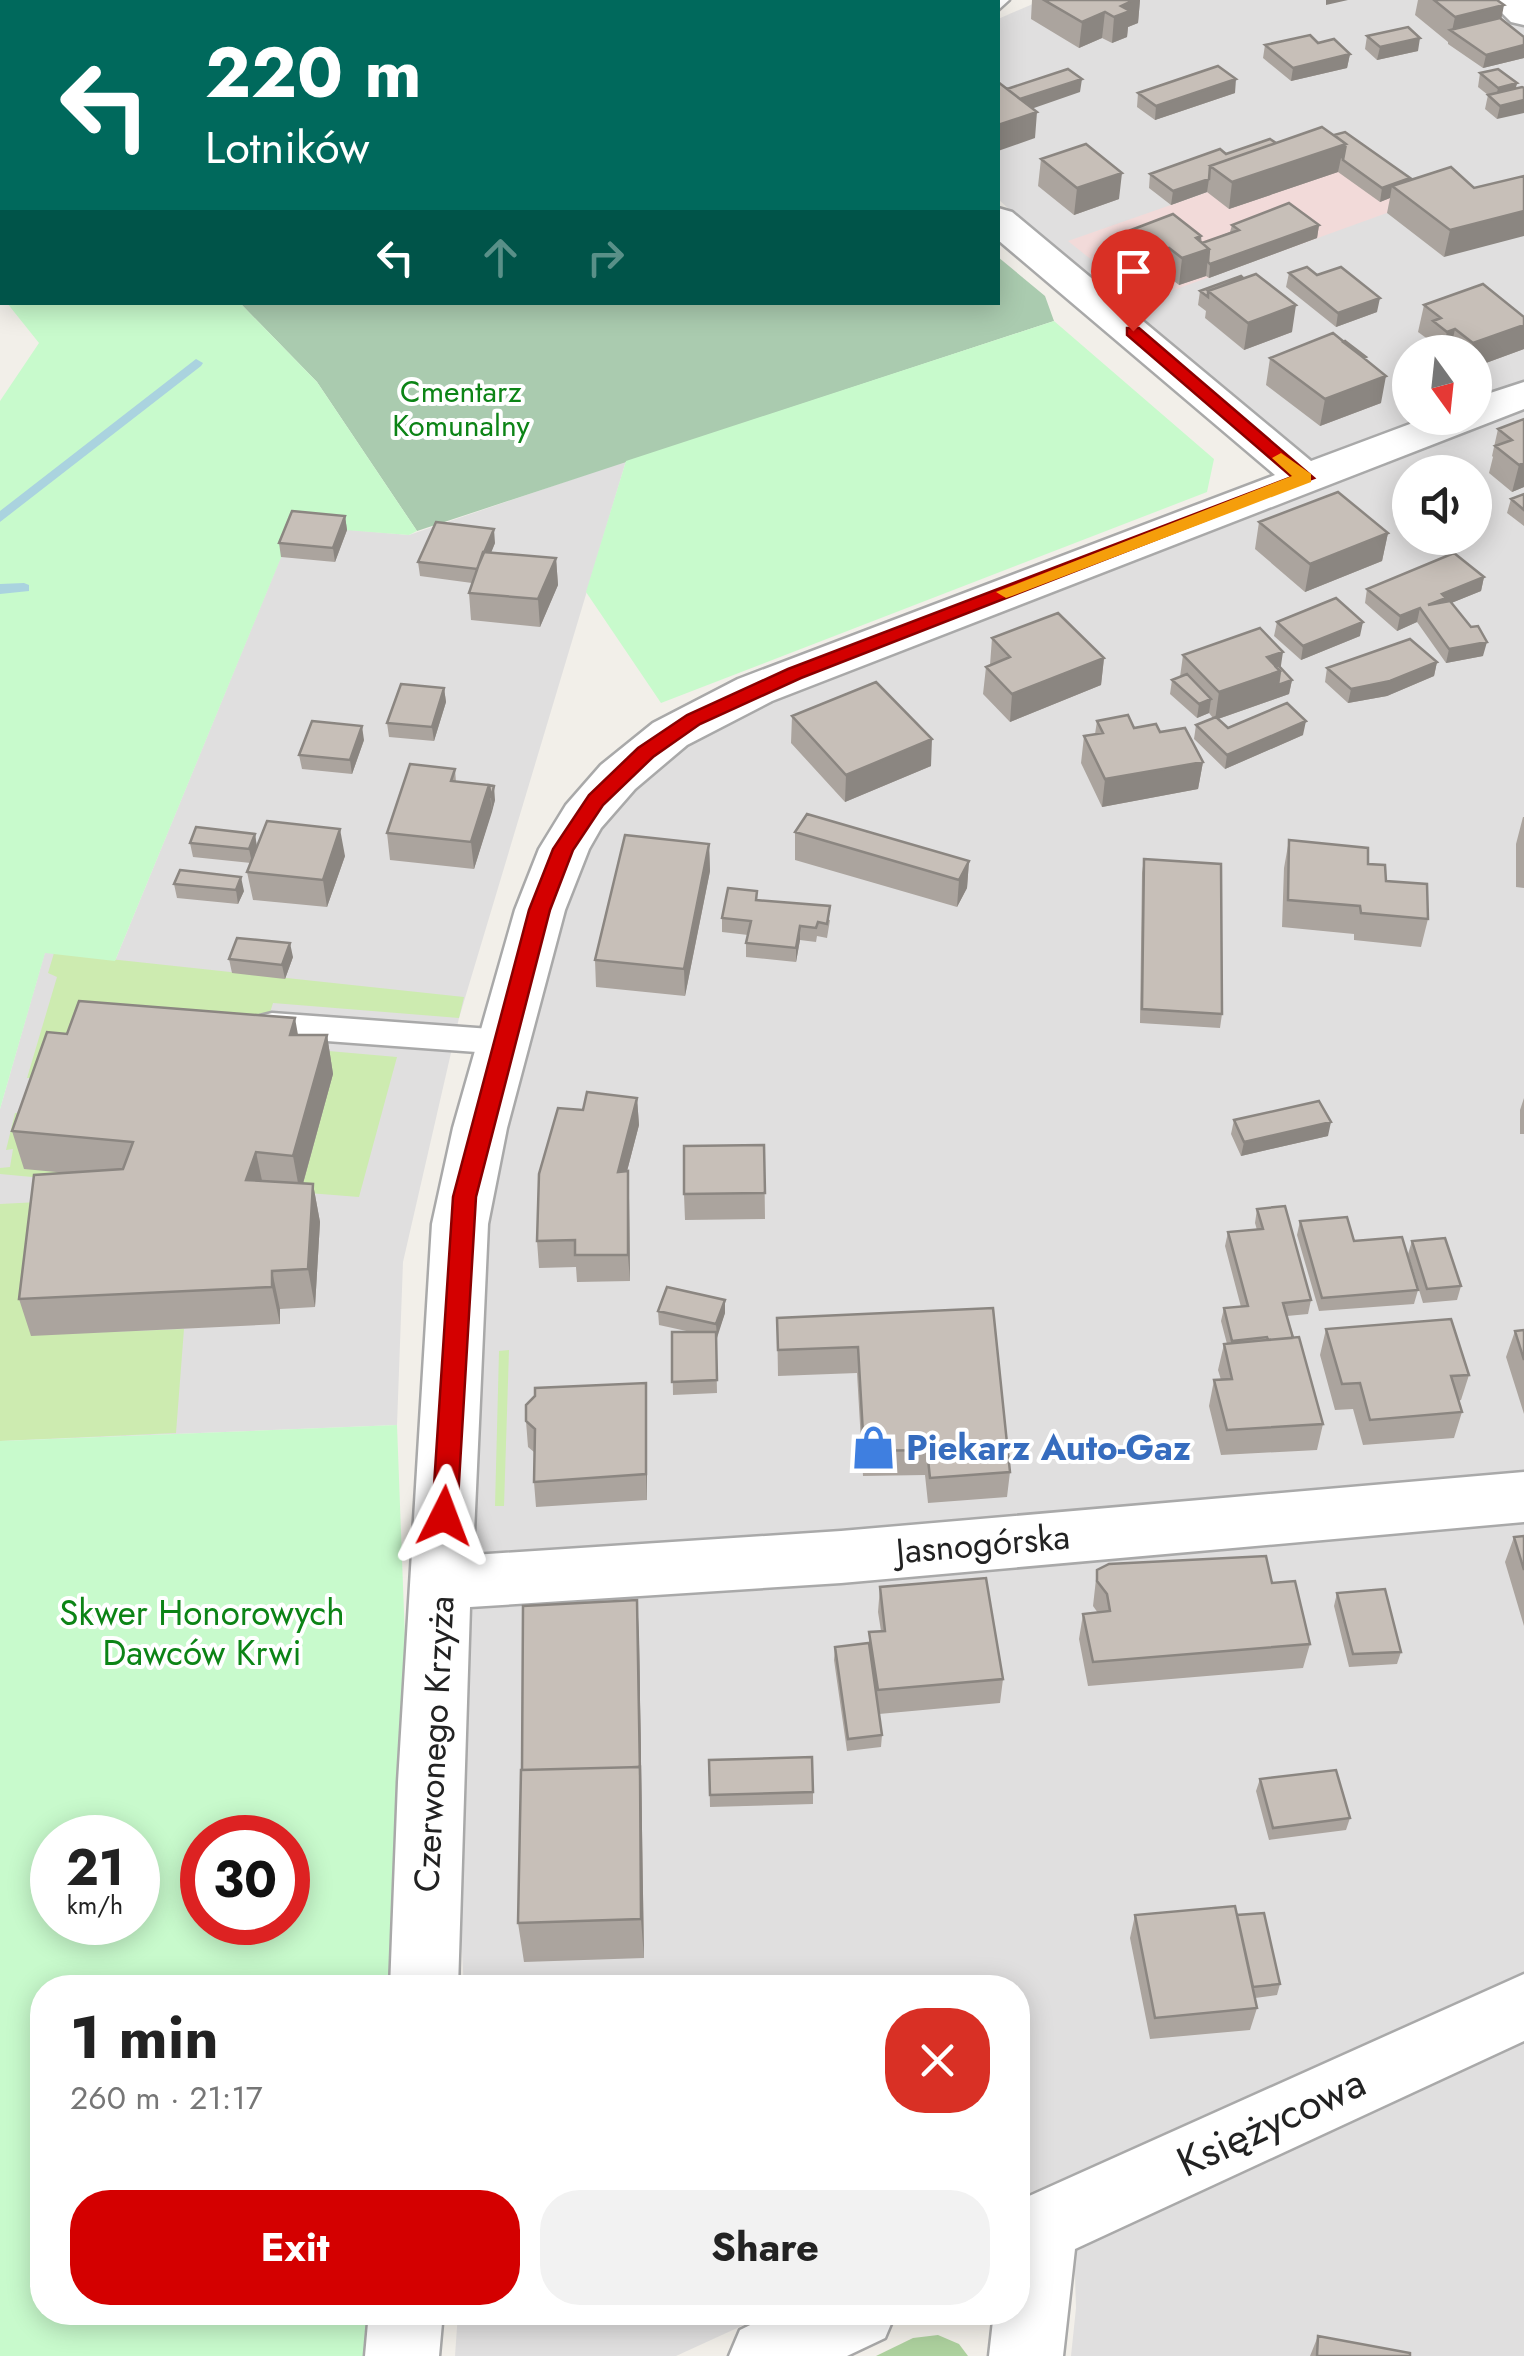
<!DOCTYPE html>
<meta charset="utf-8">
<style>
body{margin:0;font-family:Jost,sans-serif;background:#f2f2f2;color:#222;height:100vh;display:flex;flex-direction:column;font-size:38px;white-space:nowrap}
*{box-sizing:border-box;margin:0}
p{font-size:32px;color:#767676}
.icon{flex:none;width:55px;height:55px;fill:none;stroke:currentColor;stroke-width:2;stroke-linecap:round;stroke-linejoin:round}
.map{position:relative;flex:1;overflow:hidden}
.side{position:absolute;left:30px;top:1975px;width:1000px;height:350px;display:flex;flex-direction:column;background:#fff;border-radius:40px;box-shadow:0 5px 25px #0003}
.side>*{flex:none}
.banner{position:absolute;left:0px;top:0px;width:1000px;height:305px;box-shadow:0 5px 25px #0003;background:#00695c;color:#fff;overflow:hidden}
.needle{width:65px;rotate:165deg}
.buttons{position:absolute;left:1392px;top:335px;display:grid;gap:20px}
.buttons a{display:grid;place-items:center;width:100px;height:100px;border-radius:50%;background:#fff;box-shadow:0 5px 25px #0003;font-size:50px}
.speed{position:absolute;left:30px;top:1815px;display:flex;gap:20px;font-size:50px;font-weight:700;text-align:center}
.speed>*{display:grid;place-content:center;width:130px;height:130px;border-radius:50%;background:#fff;box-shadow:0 5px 25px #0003;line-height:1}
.speed small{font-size:25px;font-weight:400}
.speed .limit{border:15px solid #d22;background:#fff;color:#111}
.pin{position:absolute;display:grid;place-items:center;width:85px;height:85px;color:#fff;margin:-102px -42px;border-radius:50% 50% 50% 0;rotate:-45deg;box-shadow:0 0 10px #0007}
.pin .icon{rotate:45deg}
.me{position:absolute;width:110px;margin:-55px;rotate:3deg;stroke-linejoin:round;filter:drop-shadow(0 0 8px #0008)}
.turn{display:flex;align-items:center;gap:35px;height:210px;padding:0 40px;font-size:45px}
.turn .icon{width:130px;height:130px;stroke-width:2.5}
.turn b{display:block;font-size:70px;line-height:85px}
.lanes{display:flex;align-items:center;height:95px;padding:0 40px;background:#0003;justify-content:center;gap:50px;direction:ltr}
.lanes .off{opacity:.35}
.round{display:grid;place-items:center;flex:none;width:105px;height:105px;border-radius:40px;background:#f2f2f2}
.overview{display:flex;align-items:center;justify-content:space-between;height:170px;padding:0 40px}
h1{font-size:60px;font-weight:700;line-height:75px}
.cta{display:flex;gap:20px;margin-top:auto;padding:20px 40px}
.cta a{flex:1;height:115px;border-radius:40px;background:#d40000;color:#fff;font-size:40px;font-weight:700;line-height:115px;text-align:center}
.cta a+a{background:#f2f2f2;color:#222}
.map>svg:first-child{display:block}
</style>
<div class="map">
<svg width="1524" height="2356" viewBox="0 0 1524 2356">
<rect width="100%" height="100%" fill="#f2efe9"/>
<path fill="#e0dfdf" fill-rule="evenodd" d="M1042,0H1524V1977L1018,2198V1988H464L441,1583L448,1449L540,910L646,753L1304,478L998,199V19ZM1410,352H1475V418H1410ZM1410,472H1475V538H1410Z
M626,461L459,1018L403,1262L397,1425L0,1441V1109L45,952L115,961L294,525L409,535Z
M1524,2026V2356H1071L1076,2308L1074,2244Z
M458,2313V2312L770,2313L676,2356H455Z"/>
<path fill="#f2dad9" d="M1342,145L1420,201L1143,301L1068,241Z"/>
<path fill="#cdebb0" d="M54,953L464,997L459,1018L273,1003L260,1045L397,1057L359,1197L143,1180L140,1187L0,1174V1168L10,1167L13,1149L6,1150L15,1113L39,1111L40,1078H27L57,977L48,973Z
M136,1197L31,1335L184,1329L176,1433L0,1441V1204Z
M509,1350L504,1506H495L499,1351Z"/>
<path fill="#add19e" d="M938,2335L959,2344L968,2356H876L913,2338Z"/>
<path fill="#aacbaf" d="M998,257L1045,296L1054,321L417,531L317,382L240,303L998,302Z"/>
<path fill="#c8facc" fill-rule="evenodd" d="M7,303H240L317,382L417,531L409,535L294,526L115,961L45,953L0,1109V401L39,343Z
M1054,321L1214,459L1207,492L661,703L586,592L626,461Z
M397,1425L405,1639L389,1987L42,1988V2312L374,2313L372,2356H0V1441ZM52,1838H138V1922H52ZM202,1838H288V1922H202Z"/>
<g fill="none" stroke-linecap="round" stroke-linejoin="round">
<path fill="#aad3df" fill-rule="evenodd" d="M196,359L203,363L201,366L0,522V511Z
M24,583L29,585V591L0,594V584Z"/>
<defs>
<path id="service" d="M272,1013L504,1030L516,1033L521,1042L516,1051L504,1054L272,1037L260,1034L255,1025L260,1016Z"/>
<path id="minor" d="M698,0H737L738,2H700Z
M969,0H1009L998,10V2Z
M1489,0H1524V25L1511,22Z
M998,208L1012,212L1311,461L1426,418H1475V398L1524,382V409L772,701L687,745L635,789L601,828L589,849L565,910L507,1128L488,1224L473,1555L841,1531L1524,1472V1522L841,1583L470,1607L458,1988H390L398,1782L432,1224L453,1128L515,910L539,849L566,805L601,765L653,723L738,679L1275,475L998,240Z
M1524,1974V2041L1075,2249L1063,2356H989L994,2312H1018V2201Z
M369,2312H443L439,2356H365Z
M777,2312H896L885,2338L847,2356H729L740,2330Z"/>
</defs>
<use href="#service" stroke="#a9a9a9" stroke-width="5"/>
<use href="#minor" stroke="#a9a9a9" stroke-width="5"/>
<use href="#service" fill="#fff" fill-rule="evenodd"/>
<use href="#minor" fill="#fff" fill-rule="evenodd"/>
</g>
<path fill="#aba49e" d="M1032,0H1140L1138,23L1128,27L1127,37L1112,43L1102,38L1079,48L1031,19Z
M1418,0H1497L1501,19L1524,37V58L1483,68L1448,44V42L1415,15Z
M1367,36L1418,51L1377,60L1365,49Z
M1318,43L1350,54L1347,68L1291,81L1263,58L1265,45Z
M1480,73L1517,83L1515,89L1497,119L1485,109L1488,95L1478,87Z
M1138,93H1235L1155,120L1137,107Z
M1334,135L1410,178V180L1474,188L1444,257L1387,213L1390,198L1380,202L1338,172L1229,209L1207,192L1171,205L1149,188L1150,174L1276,143Z
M1041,159L1119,199L1074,215L1038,186Z
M1232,225H1319L1317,238L1209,278L1206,276L1179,285L1166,275L1155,279L1128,256L1131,230L1201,236L1202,243L1230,232Z
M1289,273L1317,275L1377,312L1336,327L1286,287Z
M1241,276L1292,332L1244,350L1205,318L1206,311L1198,305L1200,291Z
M1424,305L1524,317V349L1475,367V352H1433L1427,348L1429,340L1418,332Z
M1270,358L1381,403L1320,426L1266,385Z
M1524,419V487L1512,492L1489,473L1493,457L1492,456L1498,429Z
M1524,494V526L1507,513L1511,499Z
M345,516L347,530L335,562L281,557L279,543Z
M1259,522L1388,533L1382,561L1305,592L1255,549Z
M495,543L491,552L556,558L558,585L540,627L471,620L469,593L472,583L420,576L418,562Z
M1484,577L1481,591L1451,603L1483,656L1446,663L1417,622L1397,631L1365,603L1367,589Z
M1277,622L1360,636L1301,660L1274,636Z
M992,638L1104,658L1101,685L1010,722L983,694L986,667L990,665Z
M1183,655L1280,668L1292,680L1289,694L1218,719L1228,728L1303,735L1225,769L1194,739L1196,725L1213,718L1209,713L1197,718L1170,694L1172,680L1180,677Z
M1437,662L1434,676L1387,696L1348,703L1325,682L1327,668Z
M444,688L446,702L434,741L389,737L387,723Z
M792,716L931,766L845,802L791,743Z
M1097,721L1134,728L1203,762L1198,789L1102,807L1081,763L1084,736L1095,734Z
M364,740L352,774L302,769L299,755Z
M455,769L456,782L495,800L474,869L390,860L387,833Z
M1523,817H1524V888L1516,887V844Z
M795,832L969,861L967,888L957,907L795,860Z
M255,834L257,847L345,856L327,907L253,900L247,872L251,863L193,857L190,843Z
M1289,840L1368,864L1428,919L1421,947L1354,940V934L1282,927L1284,868Z
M709,844L710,871L685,996L596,987L595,960Z
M1144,859L1222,1014L1220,1028L1140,1023L1142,873Z
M174,884L244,891L238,904L177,898Z
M757,891V900L830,920L827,938L817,936L816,942L800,940L796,962L746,957V943L748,935L722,932V918Z
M293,957L285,979L232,973L229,959Z
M67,1034L327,1035L333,1074L303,1184H313L320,1222L315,1307L280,1309V1324L31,1336L19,1299L67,1173L24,1169L12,1131Z
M637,1098L639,1125L627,1171L629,1198L630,1281L577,1282L576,1267L539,1268L537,1241L583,1110Z
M1524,1098V1134H1520V1110Z
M1234,1120L1328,1136L1241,1156L1231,1134Z
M764,1145L765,1219L685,1220L684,1194Z
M1257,1209L1311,1300L1308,1314L1287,1316L1323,1424L1317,1450L1221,1455L1209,1406L1214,1380H1221L1218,1370L1224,1344H1227L1221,1321L1224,1308L1241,1307L1225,1246L1228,1232L1257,1230L1255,1223Z
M1300,1221L1354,1241L1418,1290L1414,1304L1319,1311L1297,1235Z
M1412,1241L1461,1286L1457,1300L1423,1303L1408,1254Z
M993,1308L1010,1472L1007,1497L928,1503L925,1475L863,1476L857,1373L778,1376L777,1318Z
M658,1311L725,1313L716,1338L717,1393L673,1395L672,1332H691L659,1325Z
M1326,1329L1469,1375L1461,1400L1458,1401L1462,1412L1454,1438L1363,1445L1353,1409L1335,1410L1320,1355Z
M1524,1330V1414L1506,1357L1515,1331Z
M647,1409V1500L536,1507L534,1482V1452L528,1447L526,1421Z
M1524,1536V1626L1505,1562L1514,1537Z
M1097,1570L1272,1583L1310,1644L1303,1668L1088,1686L1079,1639L1083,1614L1098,1613L1093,1606Z
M880,1587L1003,1679L1000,1703L879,1714L882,1735L881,1747L847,1751L834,1660L835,1647L869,1643V1632L881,1631L878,1612Z
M1337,1593L1401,1652L1397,1664L1349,1667L1334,1606Z
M639,1635L644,1958L524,1962L518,1923Z
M709,1760L813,1792V1804L710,1807Z
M1260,1779L1350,1818L1346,1830L1269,1840L1256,1791Z
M1135,1915H1237L1280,1984L1277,1995L1255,1998L1257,2008L1250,2030L1150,2039L1130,1938Z
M1318,2336L1410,2356H1310Z"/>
<path fill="#8b8681" d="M0,0H16V2H2V33L0,34Z
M88,0H119L111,2H88Z
M1134,0H1140L1138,23L1128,27L1127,37L1112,43L1114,17L1121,6Z
M1326,0H1348L1326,5Z
M1504,5L1499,31H1452L1455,17Z
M1105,12L1102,38L1079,48L1082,22Z
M1420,38L1418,51L1377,60L1380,47Z
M1524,45V58L1483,68L1486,55Z
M1350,54L1347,68L1291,81L1293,68Z
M1082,79L1080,92L1008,117L1009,103Z
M1236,79L1235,93L1155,120L1156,106Z
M1517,83L1514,97L1495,102L1498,88Z
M1524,100V113L1497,119L1500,106Z
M1037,112L1035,138L998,151V125Z
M2,121V136L0,137V122Z
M1346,144L1343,160L1341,158L1338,172L1229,209L1232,182Z
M1122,173L1119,199L1074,215L1077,188Z
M1410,178L1407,192L1392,186L1390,198L1380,202L1382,188Z
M1209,179L1207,192L1171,205L1173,191Z
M1524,211V236L1444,257L1450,230Z
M1319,225L1317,238L1209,278L1210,264Z
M1201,236L1199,253L1209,249L1206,276L1179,285L1182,258L1196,238Z
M1169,248L1166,275L1155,279L1158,252Z
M1380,298L1377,312L1336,327L1338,313Z
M1296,305L1292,332L1244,350L1248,323Z
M1524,325V349L1475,367V352H1470L1473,343Z
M1455,329L1450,352H1442L1447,332Z
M1386,376L1381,403L1320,426L1325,399Z
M1524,463V487L1512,492L1519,465Z
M345,516L347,530L335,562L333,548Z
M494,529L495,543L479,583L477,569Z
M1388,533L1382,561L1305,592L1310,564Z
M556,558L558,585L540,627L538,599Z
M1484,577L1481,591L1444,606L1425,615L1442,594Z
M1420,608L1417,622L1397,631L1400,616Z
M1363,622L1360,636L1301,660L1303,646Z
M1487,642L1483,656L1446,663L1449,649Z
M1283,652L1278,685L1292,680L1289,694L1215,720L1219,692L1267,657Z
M1104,658L1101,685L1010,722L1012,694Z
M1437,662L1434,676L1387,696L1348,703L1351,689Z
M444,688L446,702L434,741L432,727Z
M1211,699L1209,713L1197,718L1199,704Z
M1306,721L1303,735L1225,769L1227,755Z
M362,726L364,740L352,774L350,760Z
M932,739L931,766L845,802L846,775Z
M1203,762L1198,789L1102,807L1105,779Z
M489,785L492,812L474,869L471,842Z
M494,786L495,800L492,812L491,798Z
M340,829L345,856L327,907L323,880Z
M255,834L257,848L252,863L249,849Z
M709,844L710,871L685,996L684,969Z
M969,861L967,888L957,907L959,880Z
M241,877L244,891L238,904L236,890Z
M800,926V940L796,962V948Z
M290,943L293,957L285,979L282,965Z
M295,1018L302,1057L290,1035Z
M327,1035L333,1074L300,1194L293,1156Z
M637,1098L639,1125L620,1198L618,1172Z
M1331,1122L1328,1136L1241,1156L1244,1142Z
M256,1152L264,1190L246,1180Z
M628,1171L629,1198L630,1281L628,1255Z
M313,1184L320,1222L315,1307L308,1269Z
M272,1271L280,1309V1324L272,1287Z
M725,1300V1313L717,1338L716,1324Z
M646,1383L647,1409V1500L646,1474Z
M637,1600L639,1635L644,1958L641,1919Z"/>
<path fill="#c7bfb8" stroke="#8b8681" stroke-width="2.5" d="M1044,0H1134L1121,6L1130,11L1114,17L1105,12L1082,22Z
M1434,0H1497L1504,5L1455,17Z
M1500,18L1524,37V45L1486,55L1450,30Z
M1408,27L1420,38L1380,47L1367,36Z
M1310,35L1318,43L1334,39L1350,54L1293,68L1265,45Z
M1218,66L1236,79L1156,106L1138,93Z
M1068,69L1082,79L1020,99L1007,89Z
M1498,69L1517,83L1498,88L1480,73Z
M998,82L1037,112L998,125Z
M1522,87L1524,88V100L1500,106L1488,95Z
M2,99V121L0,122V100Z
M1322,127L1346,144L1232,182L1210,166Z
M1345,132L1410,178L1382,188L1343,160L1346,144L1334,135Z
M1270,139L1276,143L1210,166L1209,179L1173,191L1150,174L1220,149L1226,154Z
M1086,144L1122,173L1077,188L1041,159Z
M1451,167L1474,188L1524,176V211L1450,230L1392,186Z
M1289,203L1319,225L1210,264L1208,262L1209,249L1202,243L1239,230L1232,225Z
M1173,214L1201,236L1196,238L1209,249L1182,258L1169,248L1158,252L1131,230Z
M1307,267L1317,275L1341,267L1380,298L1338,313L1289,273Z
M1256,274L1296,305L1248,323L1208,291Z
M1241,276L1243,278L1208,291V297L1200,291Z
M1483,284L1524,317V325L1473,343L1455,329L1447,332L1433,321L1441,318L1424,305Z
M1333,333L1386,376L1325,399L1270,358Z
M1345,341L1366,357L1364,358L1343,342Z
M1524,419V463L1519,465L1495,446L1512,440L1498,429Z
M1338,492L1388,533L1310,564L1259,522Z
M1524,494V510L1511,499Z
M292,511L345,516L333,548L279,543Z
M436,522L494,529L477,569L418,562Z
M483,552L556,558L538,599L469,593Z
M1454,553L1484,577L1442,594L1446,598L1428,605L1450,601L1471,627L1478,626L1487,642L1449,649L1420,608L1400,616L1367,589Z
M1336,598L1363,622L1303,646L1277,622Z
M1058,613L1104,658L1012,694L986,667L1010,657L992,638Z
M1260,628L1283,652L1267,657L1280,671L1219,692L1183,655Z
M1410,639L1437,662L1390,681L1351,689L1327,668Z
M1279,666L1292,680L1278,685L1280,671L1276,667Z
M1187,674L1211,699L1199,704L1172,680Z
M876,682L932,739L846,775L792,716Z
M401,684L444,688L432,727L387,723Z
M1287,703L1306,721L1227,755L1196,725L1216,717L1228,728Z
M1128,715L1134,728L1156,724L1160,732L1185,728L1203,762L1105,779L1084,736L1103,733L1097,721Z
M312,721L362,726L350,760L299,755Z
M410,764L455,769L451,781L489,785L471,842L387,833Z
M489,785L494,786L491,798Z
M807,814L969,861L959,880L795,832Z
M267,821L340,829L323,880L247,872Z
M196,827L255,834L249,849L190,843Z
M625,835L709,844L684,969L595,960Z
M1289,840L1368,848V864L1385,865L1386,881L1427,884L1428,919L1361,913L1360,906L1288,900Z
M1144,859L1221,864L1222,1014L1142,1009Z
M180,870L241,877L236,890L174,884Z
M728,888L757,891L756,900L830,906L827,924L818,922L816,928L800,926L796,948L746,943L751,921L722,918Z
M237,938L290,943L282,965L229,959Z
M79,1001L295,1018L290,1035H327L293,1156L256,1152L246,1180L313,1184L308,1269L272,1271V1287L19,1299L34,1175L123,1169L133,1142L12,1131L47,1032L67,1034Z
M587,1092L637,1098L618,1172L628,1171V1255H575V1240L537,1241L539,1174L558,1108L583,1110Z
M1319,1101L1331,1122L1244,1142L1234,1120Z
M764,1145L765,1193L684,1194V1146Z
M1285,1206L1311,1300L1283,1303L1293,1338L1268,1340L1267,1337L1232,1341L1224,1308L1248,1306L1228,1232L1263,1229L1257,1209Z
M1347,1217L1354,1241L1402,1237L1418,1290L1322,1298L1300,1221Z
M1445,1238L1461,1286L1427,1289L1412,1241Z
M667,1287L725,1300L716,1324L658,1311Z
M993,1308L1010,1472L930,1478L927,1450L864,1451L858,1347L778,1350L777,1318Z
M1451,1319L1469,1375L1451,1376L1462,1412L1370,1420L1360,1383L1342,1384L1326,1329Z
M1524,1330V1360L1515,1331Z
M672,1332H716L717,1380L672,1382Z
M1299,1337L1323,1424L1227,1430L1214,1380L1232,1379L1224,1344Z
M646,1383V1474L534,1482L535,1429L526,1421V1405L535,1396V1388Z
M1524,1536V1570L1514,1537Z
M1266,1556L1272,1583L1295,1581L1310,1644L1093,1662L1083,1614L1110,1611L1107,1594L1097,1581V1570L1109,1564Z
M986,1578L1003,1679L878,1690L869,1632L885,1631L880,1587Z
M1385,1589L1401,1652L1353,1654L1337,1593Z
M637,1600L640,1775V1767L522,1770L523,1606Z
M869,1643L882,1735L848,1739L835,1647Z
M812,1757L813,1792L710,1795L709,1760Z
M640,1767L641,1919L518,1923L521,1770Z
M1336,1770L1350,1818L1273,1828L1260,1779Z
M1235,1906L1257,2008L1155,2018L1135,1915Z
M1264,1913L1280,1984L1253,1987L1237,1915Z
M1318,2336L1410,2353V2356H1317Z"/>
<path fill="#d40000" stroke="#8a0000" stroke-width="2.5" d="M1127,328H1139L1314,478L801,678L700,724L653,757L603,805L573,850L550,910L476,1197L457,1516L453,1524L444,1527L435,1524L432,1516L453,1197L529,910L553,849L589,795L638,748L687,715L788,669L1292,477L1127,335Z"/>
<path fill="#f59e0b" d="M1281,453L1311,474V482L1012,596L1006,598L996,592L1292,476L1272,458Z"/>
<defs>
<symbol id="shop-bare" viewBox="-9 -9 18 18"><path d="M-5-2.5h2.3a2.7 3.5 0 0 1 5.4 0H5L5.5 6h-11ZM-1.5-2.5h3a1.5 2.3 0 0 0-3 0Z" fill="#3f7fe0" stroke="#fff" stroke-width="2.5" paint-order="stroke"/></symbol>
</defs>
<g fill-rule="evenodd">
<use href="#shop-bare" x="842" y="1416" width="63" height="63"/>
</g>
<g text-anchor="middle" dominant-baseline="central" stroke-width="8" stroke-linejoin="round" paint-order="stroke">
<g font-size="30" fill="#0c8416" stroke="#fff">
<text x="461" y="391">Cmentarz<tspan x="461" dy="34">Komunalny</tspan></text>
</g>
<g font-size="35" font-weight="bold" fill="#366cbe" stroke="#fff" text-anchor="start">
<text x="906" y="1448">Piekarz Auto-Gaz</text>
</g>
<g font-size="35" fill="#222" stroke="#fff">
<text transform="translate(983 1544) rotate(-5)">Jasnogórska</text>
<text transform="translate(434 1744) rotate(-87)">Czerwonego Krzyża</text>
</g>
<g font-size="35" fill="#0c8416" stroke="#fff">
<text x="202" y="1613">Skwer Honorowych<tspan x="202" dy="40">Dawców Krwi</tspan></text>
</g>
<g font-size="42" fill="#222" stroke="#fff">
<text transform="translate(1271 2122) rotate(-25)">Księżycowa</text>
</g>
</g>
</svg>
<div class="buttons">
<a><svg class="needle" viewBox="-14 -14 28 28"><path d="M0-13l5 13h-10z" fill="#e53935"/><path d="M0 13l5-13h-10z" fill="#767676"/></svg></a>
<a><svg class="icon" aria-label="sound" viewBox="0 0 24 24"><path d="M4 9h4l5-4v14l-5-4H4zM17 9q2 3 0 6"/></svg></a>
</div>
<div class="speed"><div>21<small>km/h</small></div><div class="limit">30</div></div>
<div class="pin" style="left:1133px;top:331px;background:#d93025"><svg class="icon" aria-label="arrive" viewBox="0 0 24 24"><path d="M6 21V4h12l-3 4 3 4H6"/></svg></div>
<svg class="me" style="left:444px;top:1516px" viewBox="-20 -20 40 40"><path d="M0-17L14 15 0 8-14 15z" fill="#d40000" stroke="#fff" stroke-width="4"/></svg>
<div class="banner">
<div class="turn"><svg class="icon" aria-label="left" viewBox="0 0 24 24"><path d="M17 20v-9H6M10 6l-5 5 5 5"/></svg><div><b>220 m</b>Lotników</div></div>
<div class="lanes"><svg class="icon" aria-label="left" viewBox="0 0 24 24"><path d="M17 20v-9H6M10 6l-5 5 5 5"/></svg><svg class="icon off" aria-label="ahead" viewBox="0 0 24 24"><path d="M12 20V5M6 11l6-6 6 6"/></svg><svg class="icon off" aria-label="right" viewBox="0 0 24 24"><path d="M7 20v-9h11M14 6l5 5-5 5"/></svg></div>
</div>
<section class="side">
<div class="overview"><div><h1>1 min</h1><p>260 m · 21:17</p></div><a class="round" style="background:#d93025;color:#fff"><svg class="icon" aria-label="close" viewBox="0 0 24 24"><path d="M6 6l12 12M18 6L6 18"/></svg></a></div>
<div class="cta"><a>Exit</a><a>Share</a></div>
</section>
</div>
